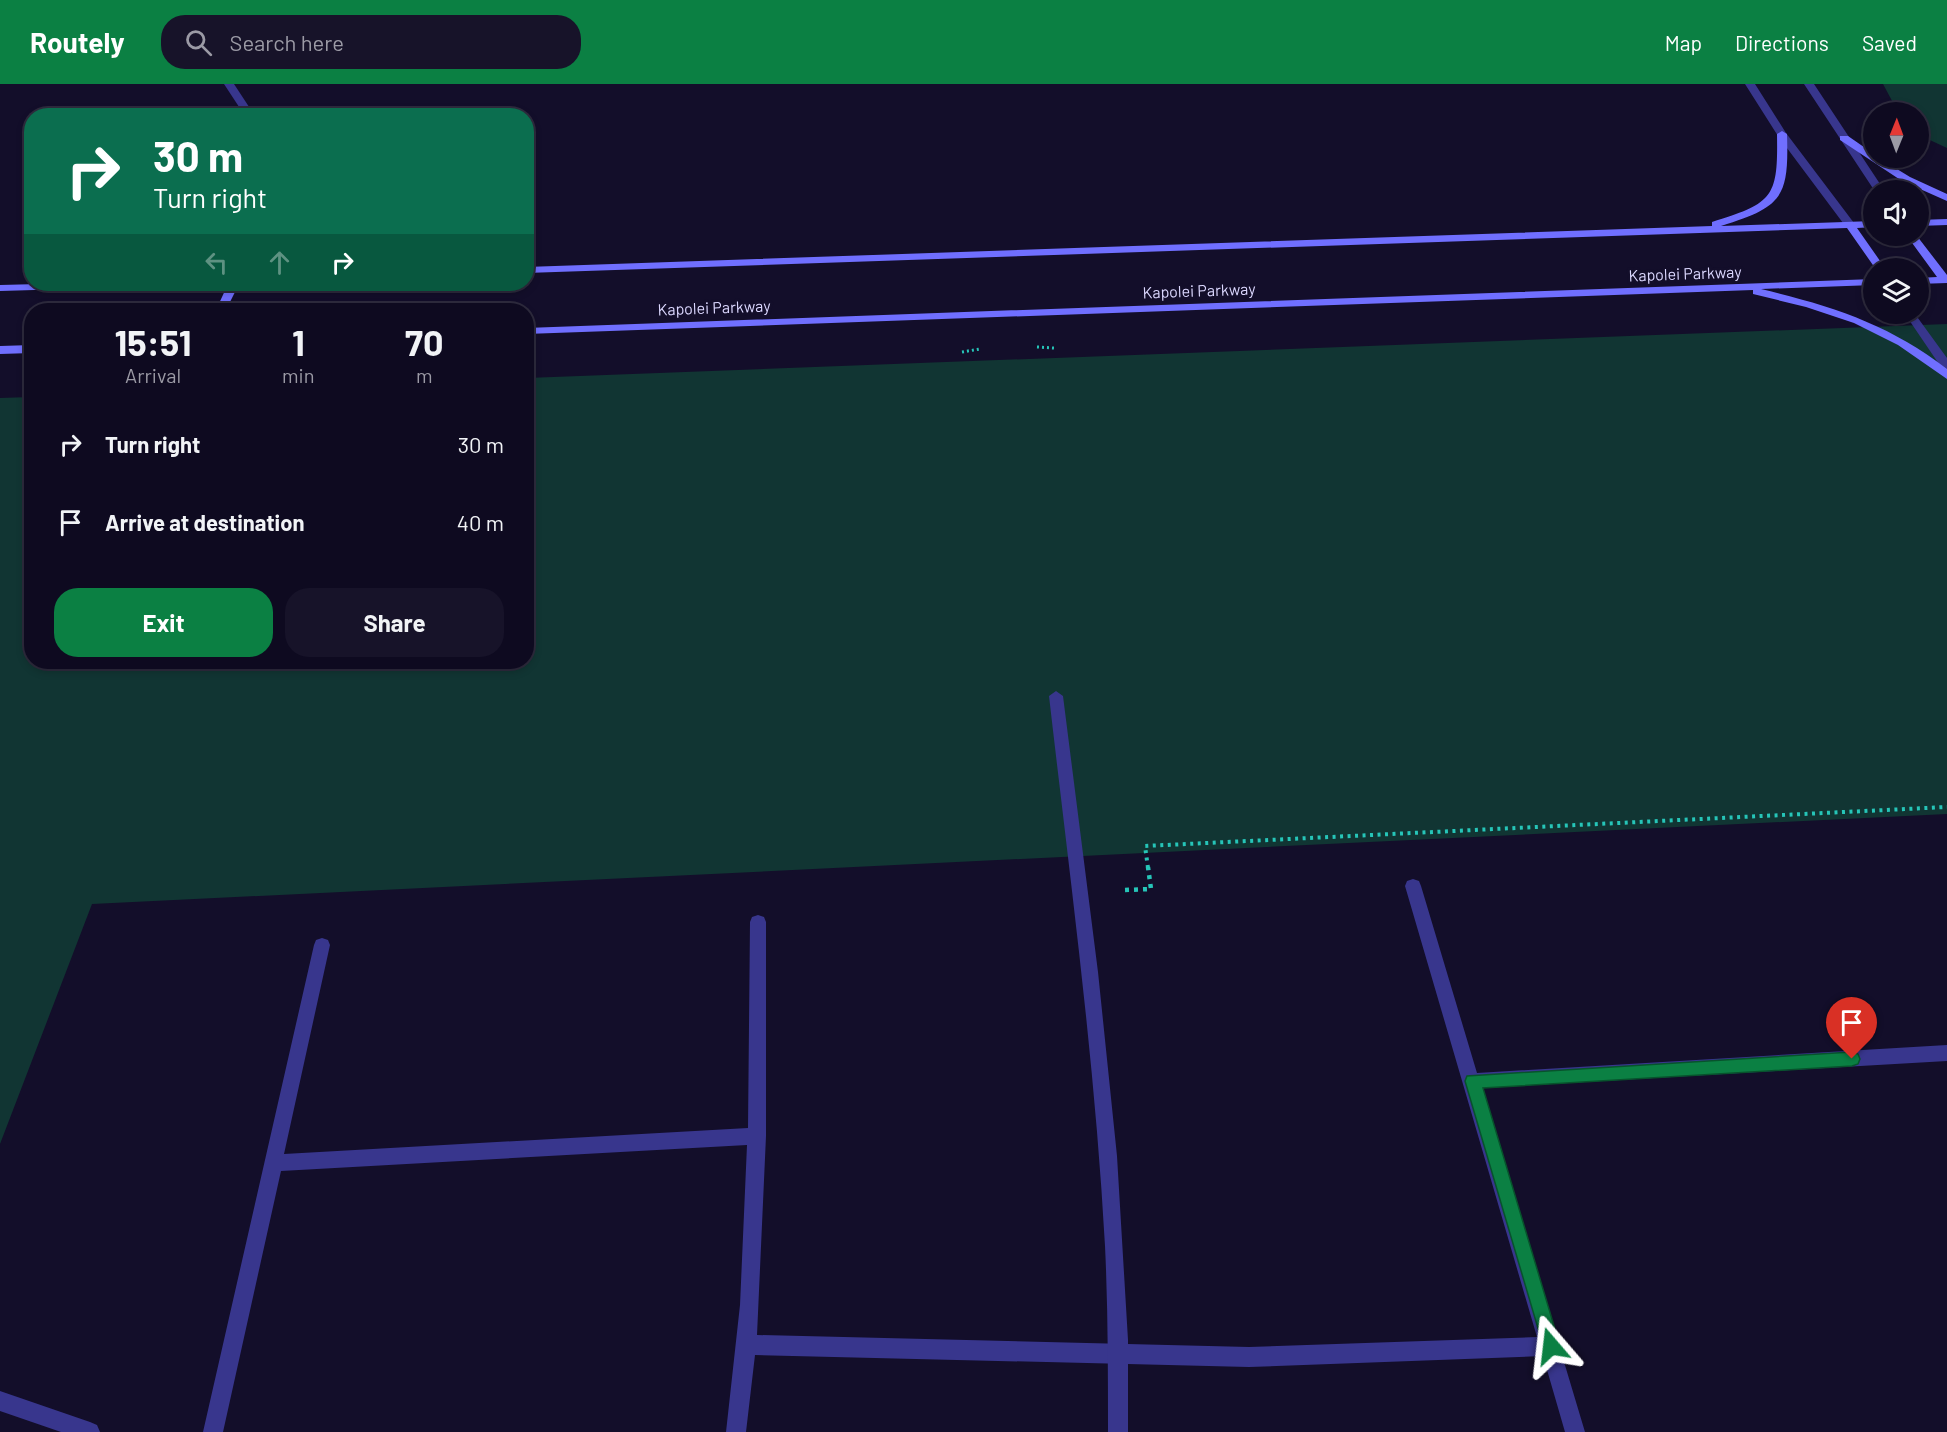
<!DOCTYPE html>
<style>
body{margin:0;font-family:Barlow,sans-serif;background:#171329;color:#f1f3f6;height:100vh;display:flex;flex-direction:column;font-size:22px;white-space:nowrap}
*{box-sizing:border-box;margin:0}
p{font-size:20px;color:#9b9aa5}
.icon{flex:none;width:33px;height:33px;fill:none;stroke:currentColor;stroke-width:2;stroke-linecap:round;stroke-linejoin:round}
.map{position:relative;flex:1;overflow:hidden}
.panel{position:absolute;left:24px;top:219px;width:510px;height:366px;display:flex;flex-direction:column;background:#0e0a20;border-radius:24px;box-shadow:0 3px 9px #0003,0 0 0 2px #2e2b3e}
.panel>*{flex:none}
.guide{position:absolute;left:24px;top:24px;width:510px;height:183px;border-radius:24px;box-shadow:0 3px 9px #0003,0 0 0 2px #2e2b3e;background:#0b6e4f;color:#fff;overflow:hidden}
.needle{width:39px;rotate:1deg}
.controls{position:absolute;left:1863px;top:18px;display:grid;gap:12px}
.controls a{display:grid;place-items:center;width:66px;height:66px;border-radius:50%;background:#0e0a20;box-shadow:0 3px 9px #0003,0 0 0 2px #2e2b3e;font-size:30px}
.pin{position:absolute;display:grid;place-items:center;width:51px;height:51px;color:#fff;margin:-62px -26px;border-radius:50% 50% 50% 0;rotate:-45deg;box-shadow:0 0 6px #0007}
.pin .icon{rotate:45deg}
.me{position:absolute;width:66px;margin:-33px;rotate:343deg;stroke-linejoin:round;filter:drop-shadow(0 0 4px #0008)}
.turn{display:flex;align-items:center;gap:21px;height:126px;padding:0 30px;font-size:27px}
.turn .icon{width:78px;height:78px;stroke-width:2.5}
.turn b{display:block;font-size:42px;line-height:51px}
.lanes{display:flex;align-items:center;height:57px;padding:0 30px;background:#0003;justify-content:center;gap:30px;direction:ltr}
.lanes .off{opacity:.35}
.eta{display:flex;justify-content:space-evenly;align-items:center;height:102px;text-align:center}
.eta b{font-size:36px;font-weight:700;line-height:42px}
.action{display:flex;gap:12px;margin-top:auto;padding:12px 30px}
.action a{flex:1;height:69px;border-radius:24px;background:#0b8043;color:#fff;font-size:24px;font-weight:700;line-height:69px;text-align:center}
.action a+a{background:#171329;color:#f1f3f6}
ul{padding:0;list-style:none}
li{display:flex;align-items:center;gap:18px;height:78px;padding:0 30px}
li div{flex:1}
li b{display:block;font-size:22px}
li em{font-style:normal}
header{display:flex;align-items:center;gap:36px;box-sizing:border-box;height:84px;padding:0 30px;background:#0b8043;color:#fff}
header strong{font-size:28px}
nav{display:flex;gap:33px;margin-inline-start:auto;font-size:21px}
.search{width:420px;height:54px;background:#171329;display:flex;align-items:center;gap:15px;box-sizing:border-box;padding:0 21px;border-radius:24px;color:#9b9aa5;font-size:22px}
.map>svg:first-child{display:block}
</style>
<header>
<strong>Routely</strong>
<div class="search"><svg class="icon" aria-label="search" viewBox="0 0 24 24"><circle cx="10" cy="10" r="6"/><path d="M15 15l6 6"/></svg>Search here</div>
<nav><a>Map</a><a>Directions</a><a>Saved</a></nav>
</header>
<div class="map">
<svg width="1947" height="1348" viewBox="0 0 1947 1348">
<rect width="100%" height="100%" fill="#130e2a"/>
<path fill="#113533" d="M1883,0H1947V64L1919,51L1918,28H1898Z
M1947,240V730L92,820L0,1060V314L31,313L32,578H526L527,294Z"/>
<g fill="none" stroke-linecap="round" stroke-linejoin="round">
<path stroke="#26c5b8" stroke-width="3" stroke-dasharray="2 3" stroke-linecap="butt" d="M1037,263L1054,264
M962,268L980,265"/>
<path stroke="#26c5b8" stroke-width="4" stroke-dasharray="3 4.5" stroke-linecap="butt" d="M1148,784L1145,762L1947,723"/>
<path stroke="#26c5b8" stroke-width="4.5" stroke-dasharray="4 5" stroke-linecap="butt" d="M1125,806L1151,805L1148,783"/>
<path fill="#38368d" fill-rule="evenodd" d="M1413,795L1419,797L1421,802L1477,989L1947,961V977L1482,1004L1585,1348H1565L1543,1272L1249,1283L755,1271L746,1348H726L740,1221L747,1061L281,1087L223,1348H203L314,861L316,856L322,854L328,856L330,861L284,1070L748,1044L750,838L752,833L758,831L764,833L766,838V1052L757,1251L1249,1263L1537,1253L1405,802L1407,797Z
M0,1307L90,1338L97,1341L100,1348H61L0,1327Z"/>
<path fill="#38368d" fill-rule="evenodd" d="M224,0H234L255,32H245Z
M1905,230H1915L1947,274V287L1943,286Z
M1056,607L1063,612L1098,888L1117,1072L1128,1256V1348H1108C1108,1286 1108,1224 1105,1162C1095,978 1070,795 1049,612Z"/>
<path fill="#38368d" fill-rule="evenodd" d="M1745,0H1755L1786,49L1854,139V143H1846L1778,52Z
M1804,0H1814L1884,106H1874Z"/>
<path fill="#706fff" fill-rule="evenodd" d="M1782,47L1787,50C1789,113 1783,123 1721,142L1874,137V143L1857,144L1885,184H1875L1847,144L526,189V183L1712,142V138C1774,119 1778,113 1777,50Z
M1840,52H1848L1874,70V74H1879L1910,93L1947,110V117L1902,97L1840,56Z
M1947,135V141L1918,142V136Z
M1907,152H1917L1947,191V199L1918,200V194L1937,193Z
M1874,195V201L1761,205C1832,222 1889,240 1947,285V295L1898,261L1854,239L1806,223L1753,210V206L526,250V244Z
M39,200H144L138,203L0,207V201Z
M228,200H239L226,226H216Z
M32,261V269L0,270V262Z"/>
</g>
<path fill="#0b8043" stroke="#07532c" stroke-width="1.5" d="M1852,968L1858,970L1860,975L1858,980L1852,982L1483,1004L1560,1262L1558,1268L1551,1271L1545,1268L1465,997L1467,992Z"/>
<g text-anchor="middle" dominant-baseline="central" stroke-width="6" stroke-linejoin="round" paint-order="stroke">
<g font-size="16" fill="#dcd8ff" stroke="#130e2a">
<text transform="translate(1685 189) rotate(-2)">Kapolei Parkway</text>
<text transform="translate(1199 206) rotate(-2)">Kapolei Parkway</text>
<text transform="translate(714 223) rotate(-2)">Kapolei Parkway</text>
</g>
</g>
</svg>
<div class="controls">
<a><svg class="needle" viewBox="-14 -14 28 28"><path d="M0-13l5 13h-10z" fill="#e53935"/><path d="M0 13l5-13h-10z" fill="#9b9aa5"/></svg></a>
<a><svg class="icon" aria-label="sound" viewBox="0 0 24 24"><path d="M4 9h4l5-4v14l-5-4H4zM17 9q2 3 0 6"/></svg></a>
<a><svg class="icon" aria-label="layers" viewBox="0 0 24 24"><path d="M12 4l9 5-9 5-9-5zM3 14l9 5 9-5"/></svg></a>
</div>
<div class="pin" style="left:1852px;top:975px;background:#d93025"><svg class="icon" aria-label="arrive" viewBox="0 0 24 24"><path d="M6 21V4h12l-3 4 3 4H6"/></svg></div>
<svg class="me" style="left:1551px;top:1262px" viewBox="-20 -20 40 40"><path d="M0-17L14 15 0 8-14 15z" fill="#0b8043" stroke="#fff" stroke-width="4"/></svg>
<div class="guide">
<div class="turn"><svg class="icon" aria-label="right" viewBox="0 0 24 24"><path d="M7 20v-9h11M14 6l5 5-5 5"/></svg><div><b>30 m</b>Turn right</div></div>
<div class="lanes"><svg class="icon off" aria-label="left" viewBox="0 0 24 24"><path d="M17 20v-9H6M10 6l-5 5 5 5"/></svg><svg class="icon off" aria-label="ahead" viewBox="0 0 24 24"><path d="M12 20V5M6 11l6-6 6 6"/></svg><svg class="icon" aria-label="right" viewBox="0 0 24 24"><path d="M7 20v-9h11M14 6l5 5-5 5"/></svg></div>
</div>
<section class="panel">
<div class="eta">
<div><b>15:51</b><p>Arrival</p></div>
<div><b>1</b><p>min</p></div>
<div><b>70</b><p>m</p></div>
</div>
<ul>
<li><svg class="icon" aria-label="right" viewBox="0 0 24 24"><path d="M7 20v-9h11M14 6l5 5-5 5"/></svg><div><b>Turn right</b></div><em>30 m</em></li>
<li><svg class="icon" aria-label="arrive" viewBox="0 0 24 24"><path d="M6 21V4h12l-3 4 3 4H6"/></svg><div><b>Arrive at destination</b></div><em>40 m</em></li>
</ul>
<div class="action"><a>Exit</a><a>Share</a></div>
</section>
</div>
